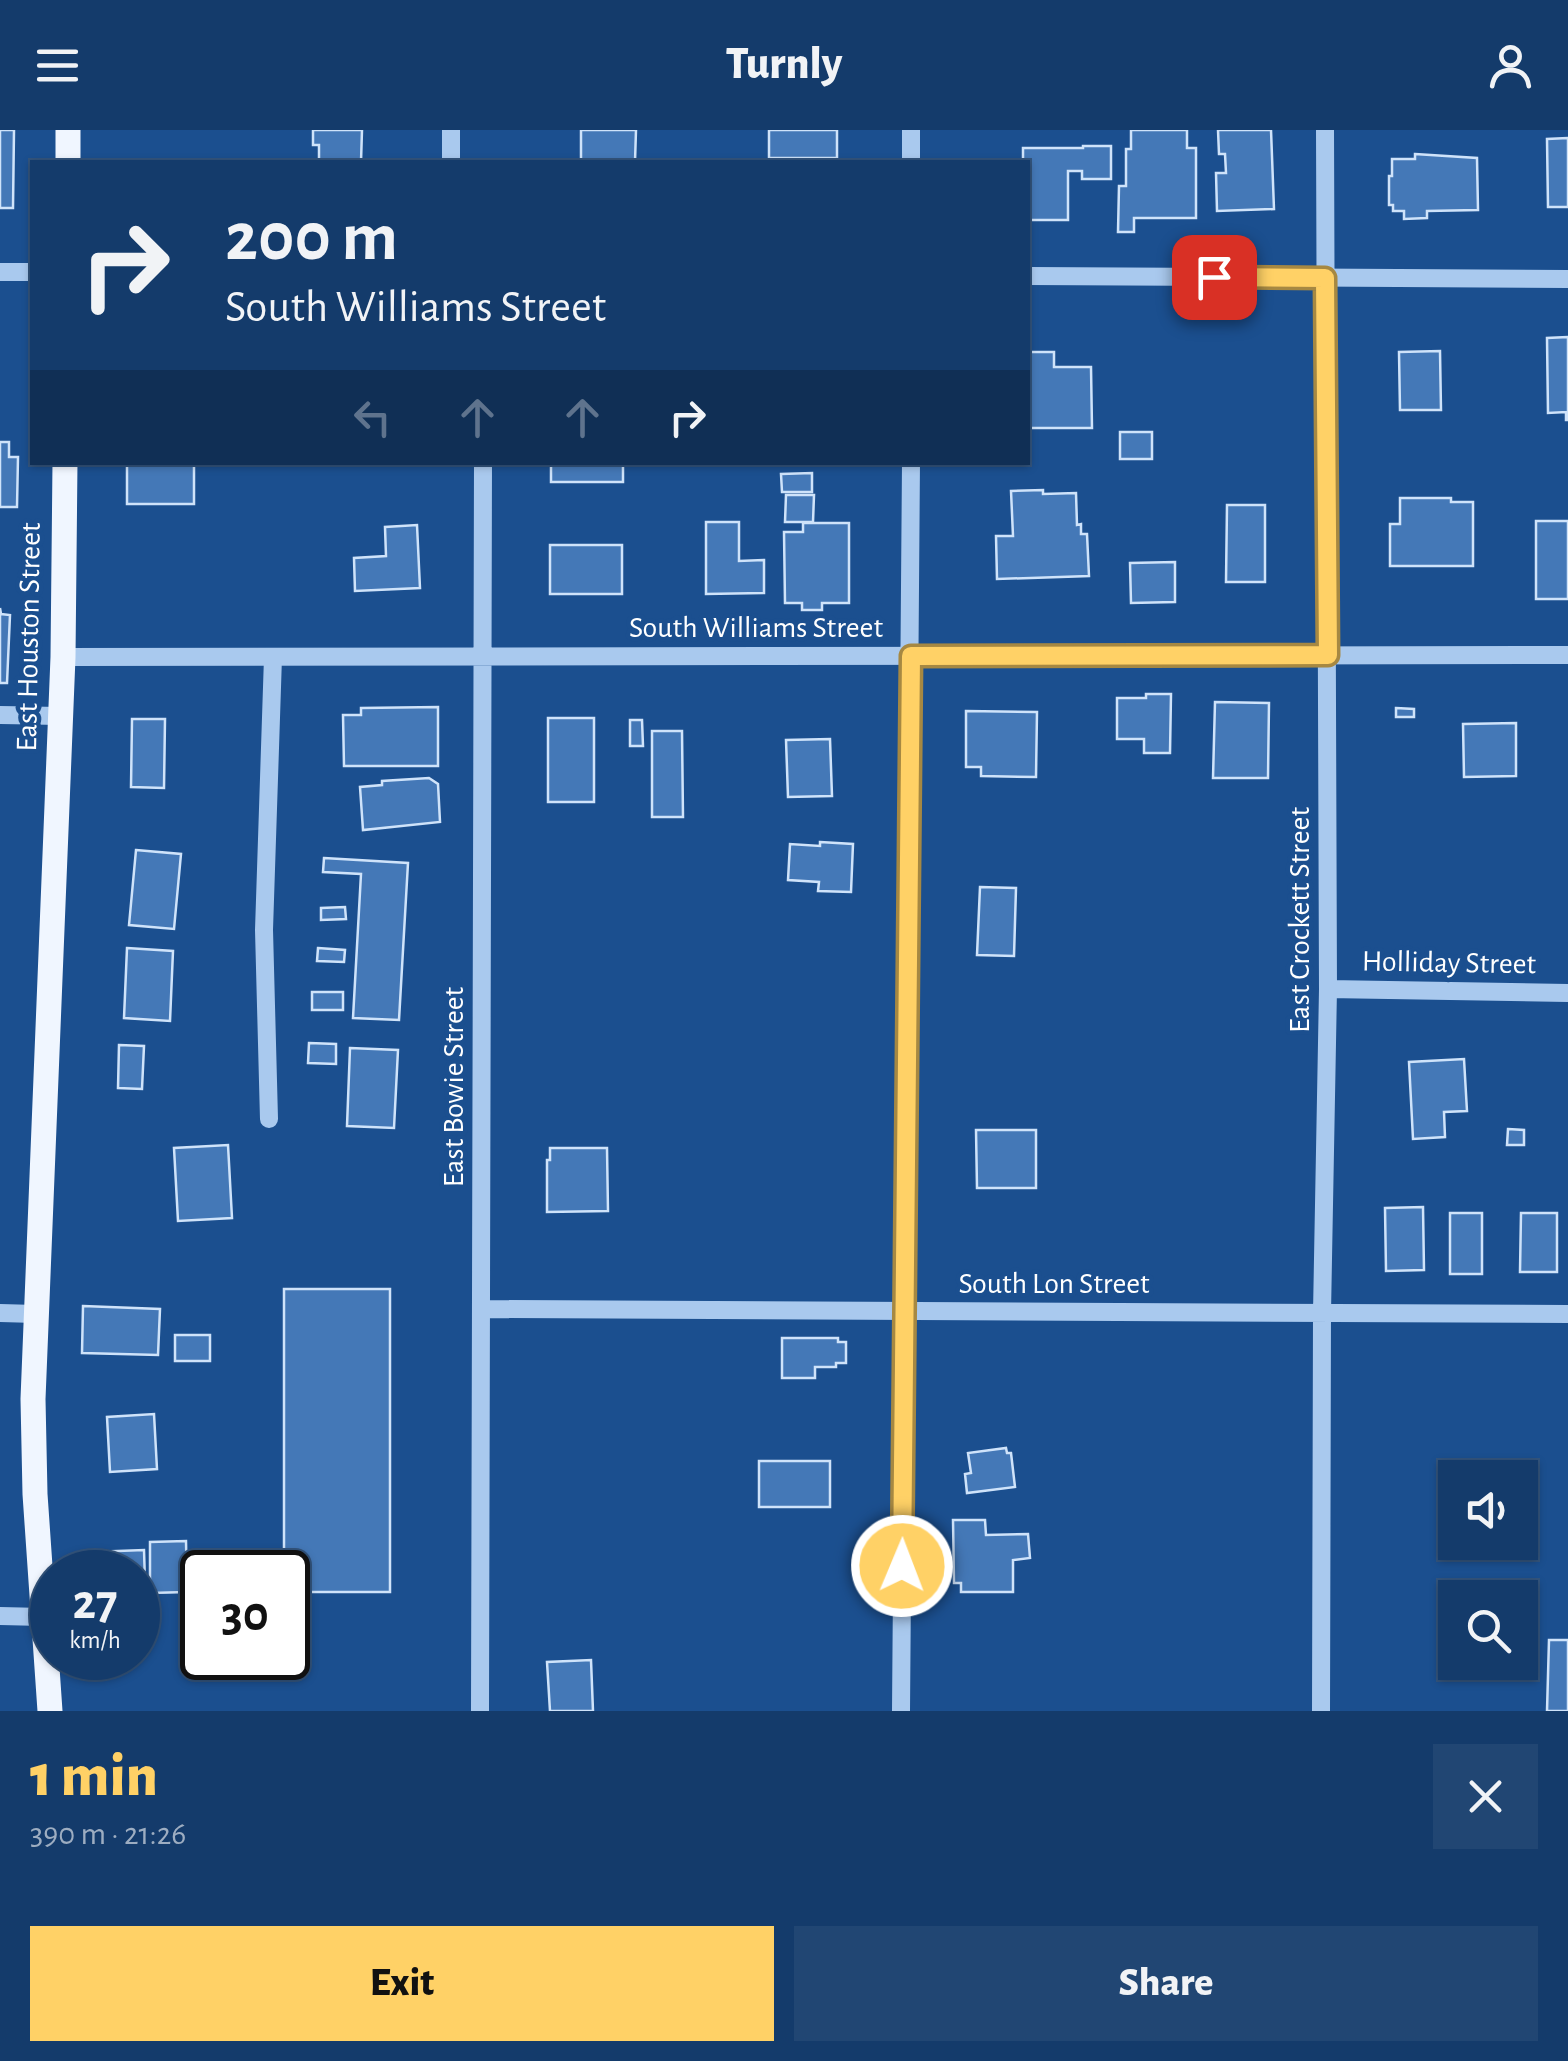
<!DOCTYPE html>
<meta charset="utf-8">
<style>
body{margin:0;font-family:"Alegreya Sans",sans-serif;background:#214673;color:#f1f3f6;height:100vh;display:flex;flex-direction:column;font-size:38px;white-space:nowrap}
*{box-sizing:border-box;margin:0}
p{font-size:32px;color:#9dadc1}
.icon{flex:none;width:55px;height:55px;fill:none;stroke:currentColor;stroke-width:2;stroke-linecap:round;stroke-linejoin:round}
.map{position:relative;height:1581px;overflow:hidden}
.side{display:flex;flex-direction:column;background:#143b6b;flex:1}
.side>*{flex:none}
.guide{position:absolute;left:30px;top:30px;width:1000px;height:305px;border-radius:0px;box-shadow:0 2px 8px #0004,0 0 0 2px #33557e;background:#143b6b;color:#f1f3f6;overflow:hidden}
.tools{position:absolute;left:1438px;top:1330px;display:grid;gap:20px}
.tools a{display:grid;place-items:center;width:100px;height:100px;border-radius:0px;background:#143b6b;box-shadow:0 2px 8px #0004,0 0 0 2px #33557e;font-size:50px}
.speed{position:absolute;left:30px;top:1420px;display:flex;gap:20px;font-size:50px;font-weight:700;text-align:center}
.speed>*{display:grid;place-content:center;width:130px;height:130px;border-radius:50%;background:#143b6b;box-shadow:0 2px 8px #0004,0 0 0 2px #33557e;line-height:1}
.speed small{font-size:25px;font-weight:400}
.speed .limit{border:5px solid #111;border-radius:15px;background:#fff;color:#111}
.pin{position:absolute;display:grid;place-items:center;width:85px;height:85px;color:#fff;margin:-42px;border-radius:20px;box-shadow:0 5px 15px #0006}
.me{position:absolute;width:110px;margin:-55px;rotate:1deg;stroke-linejoin:round;filter:drop-shadow(0 0 8px #0008)}
.turn{display:flex;align-items:center;gap:35px;height:210px;padding:0 30px;font-size:45px}
.turn .icon{width:130px;height:130px;stroke-width:2.5}
.turn b{display:block;font-size:70px;line-height:85px}
.lanes{display:flex;align-items:center;height:95px;padding:0 30px;background:#0003;justify-content:center;gap:50px;direction:ltr}
.lanes .off{opacity:.35}
.round{display:grid;place-items:center;flex:none;width:105px;height:105px;border-radius:0px;background:#214673}
.summary{display:flex;align-items:center;justify-content:space-between;height:170px;padding:0 30px}
h1{font-size:60px;font-weight:800;line-height:75px;color:#ffd166}
.action{display:flex;gap:20px;margin-top:auto;padding:20px 30px}
.action a{flex:1;height:115px;border-radius:0px;background:#ffd166;color:#111;font-size:40px;font-weight:800;line-height:115px;text-align:center}
.action a+a{background:#214673;color:#f1f3f6}
header{display:flex;justify-content:space-between;align-items:center;height:130px;padding:0 30px;background:#143b6b;font-size:45px;font-weight:800}
.map>svg:first-child{display:block}
</style>
<header><svg class="icon" aria-label="menu" viewBox="0 0 24 24"><path d="M4 6h16M4 12h16M4 18h16"/></svg>Turnly<svg class="icon" aria-label="person" viewBox="0 0 24 24"><circle cx="12" cy="8" r="4"/><path d="M4 21q1-7 8-7t8 7"/></svg></header>
<div class="map">
<svg width="1568" height="1581" viewBox="0 0 1568 1581">
<rect width="100%" height="100%" fill="#1b4f8f"/>
<path fill="#4478b7" stroke="#cfe3fa" stroke-width="2.5" d="M0,0H14L13,78H0Z
M313,0H362L361,32H319V15H313Z
M581,0H636L635,32H581Z
M769,0H837V28H769Z
M1131,0H1187V18H1196V88H1134V102H1118L1119,56H1126V19H1131Z
M1218,0H1271L1274,79L1217,81L1216,43H1226L1225,24H1219Z
M1568,8V77H1548L1547,9Z
M1083,16H1111V49H1082V41H1068V90H1028V32H1013V30H1023V18H1083Z
M1415,24L1477,28L1478,80L1427,81V88L1404,89V81H1393V75H1389V46H1392V29H1415Z
M1568,207V290H1566V282L1548,283L1547,208Z
M1440,221L1441,280H1400L1399,222Z
M1028,222H1054V237H1091L1092,298H1028Z
M1120,302H1152V329H1120Z
M0,312H9V327H18L17,377H0Z
M127,332H194V374H127Z
M551,332H623V352H551Z
M812,343V362H782L781,344Z
M1043,360V364L1076,363L1077,395L1081,394V404H1087L1089,446L997,449L996,406H1013L1011,361Z
M786,365H814L813,392H785Z
M1400,368H1451V372H1473V436H1390V394H1400Z
M1227,375H1265V452H1226Z
M1536,391H1568V469H1536Z
M706,392H739V431L764,430V463L706,464Z
M803,393H849V473H822V480H802V473H785L784,402H803Z
M417,395L420,458L355,461L354,428L386,426L385,397Z
M550,415H622V464H550Z
M1175,432V472L1131,473L1130,433Z
M0,478L1,484L10,485L7,553H0Z
M1146,564H1171L1170,623H1144V609H1117V568H1146Z
M1215,572L1269,573L1268,648H1213Z
M438,577V636H344L343,585H361V578Z
M1396,578L1414,579V587H1396Z
M966,581L1037,582L1036,647L981,646V637H966Z
M548,588H594V672H548Z
M132,589H165L164,658L131,657Z
M630,590H642L643,616H630Z
M1516,593V646L1464,647L1463,594Z
M652,601H682L683,687H652Z
M830,609L832,666L788,667L786,610Z
M429,648L438,654L440,692L363,700L360,657L382,655V651Z
M820,712L853,714L851,762L818,761L819,752L788,750L790,714L820,716Z
M136,720L181,724L174,799L129,795Z
M324,728L408,733L399,890L353,888L361,744L323,742Z
M980,757L1016,758L1014,826L977,825Z
M345,777L346,789L321,790V778Z
M127,818L173,821L170,891L124,888Z
M318,818L345,820L344,832L317,831Z
M312,862H343V880H312Z
M309,913L336,914V934L308,933Z
M119,915L144,916L142,959L118,958Z
M350,918L398,920L394,998L347,996Z
M1464,929L1467,981L1444,982L1445,1007L1413,1009L1409,932Z
M1508,999L1524,1000V1015H1507Z
M976,1000H1036V1058H977Z
M228,1015L232,1088L178,1091L174,1018Z
M550,1018H607L608,1081L547,1082V1030H550Z
M1423,1077L1424,1140L1386,1141L1385,1078Z
M1450,1083H1482V1144H1450Z
M1521,1083H1557V1142H1520Z
M284,1159H390V1462H288V1442H284Z
M83,1176L160,1179L158,1225L82,1223Z
M175,1205H210V1231H175Z
M782,1208H838V1212H846V1233H836V1237H815V1248H782Z
M154,1284L157,1339L110,1342L107,1287Z
M1006,1318L1007,1323H1011L1015,1357L967,1363L965,1344L971,1343L968,1323Z
M759,1331H830V1377H759Z
M953,1390H985L986,1405L1028,1404L1030,1428L1013,1430V1462H961V1453H954Z
M186,1411L187,1462L150,1463V1412Z
M144,1420L145,1452H138V1442H91V1422Z
M1549,1510H1568V1581H1547Z
M591,1530L593,1581H550L547,1532Z"/>
<g fill="none" stroke-linecap="round" stroke-linejoin="round">
<path stroke="#a9c9ee" stroke-width="18" d="M451,0V32
M911,0V32
M0,142H32
M1028,146L1568,149
M63,527L1568,525
M0,585L61,586
M1328,859L1568,863
M269,989L264,800L273,527
M481,1179L1568,1184
M0,1183L36,1184
M0,1486L43,1487
M480,1581L483,332
M901,1581L911,332
M1321,1581L1322,1183L1328,859L1325,0"/>
<path stroke="#f0f6ff" stroke-width="25" d="M68,32V0
M50,1581L35,1364L33,1269L63,527L65,332"/>
</g>
<g fill="none" stroke-linecap="round" stroke-linejoin="round">
<defs>
<path id="route" d="M902,1436L911,526L1328,525L1325,148L1214,147"/>
</defs>
<use href="#route" stroke="#a68842" stroke-width="25"/>
<use href="#route" stroke="#ffd166" stroke-width="18"/>
</g>
<g text-anchor="middle" dominant-baseline="central" stroke-width="9" stroke-linejoin="round" paint-order="stroke">
<g font-size="30" fill="#fff" stroke="#1b4f8f">
<text x="756" y="498">South Williams Street</text>
<text transform="translate(29 507) rotate(-89)">East Houston Street</text>
<text transform="translate(1300 790) rotate(-90)">East Crockett Street</text>
<text transform="translate(1449 833) rotate(1)">Holliday Street</text>
<text transform="translate(454 957) rotate(-90)">East Bowie Street</text>
<text x="1054" y="1154">South Lon Street</text>
</g>
</g>
</svg>
<div class="tools">
<a><svg class="icon" aria-label="sound" viewBox="0 0 24 24"><path d="M4 9h4l5-4v14l-5-4H4zM17 9q2 3 0 6"/></svg></a>
<a><svg class="icon" aria-label="search" viewBox="0 0 24 24"><circle cx="10" cy="10" r="6"/><path d="M15 15l6 6"/></svg></a>
</div>
<div class="speed"><div>27<small>km/h</small></div><div class="limit">30</div></div>
<div class="pin" style="left:1214px;top:147px;background:#d93025"><svg class="icon" aria-label="arrive" viewBox="0 0 24 24"><path d="M6 21V4h12l-3 4 3 4H6"/></svg></div>
<svg class="me" style="left:902px;top:1436px" viewBox="-20 -20 40 40"><circle r="17" fill="#ffd166" stroke="#fff" stroke-width="3"/><path d="M0-11L8 9 0 5-8 9z" fill="#fff"/></svg>
<div class="guide">
<div class="turn"><svg class="icon" aria-label="right" viewBox="0 0 24 24"><path d="M7 20v-9h11M14 6l5 5-5 5"/></svg><div><b>200 m</b>South Williams Street</div></div>
<div class="lanes"><svg class="icon off" aria-label="left" viewBox="0 0 24 24"><path d="M17 20v-9H6M10 6l-5 5 5 5"/></svg><svg class="icon off" aria-label="ahead" viewBox="0 0 24 24"><path d="M12 20V5M6 11l6-6 6 6"/></svg><svg class="icon off" aria-label="ahead" viewBox="0 0 24 24"><path d="M12 20V5M6 11l6-6 6 6"/></svg><svg class="icon" aria-label="right" viewBox="0 0 24 24"><path d="M7 20v-9h11M14 6l5 5-5 5"/></svg></div>
</div>
</div>
<section class="side">
<div class="summary"><div><h1>1 min</h1><p>390 m · 21:26</p></div><a class="round"><svg class="icon" aria-label="close" viewBox="0 0 24 24"><path d="M6 6l12 12M18 6L6 18"/></svg></a></div>
<div class="action"><a>Exit</a><a>Share</a></div>
</section>
